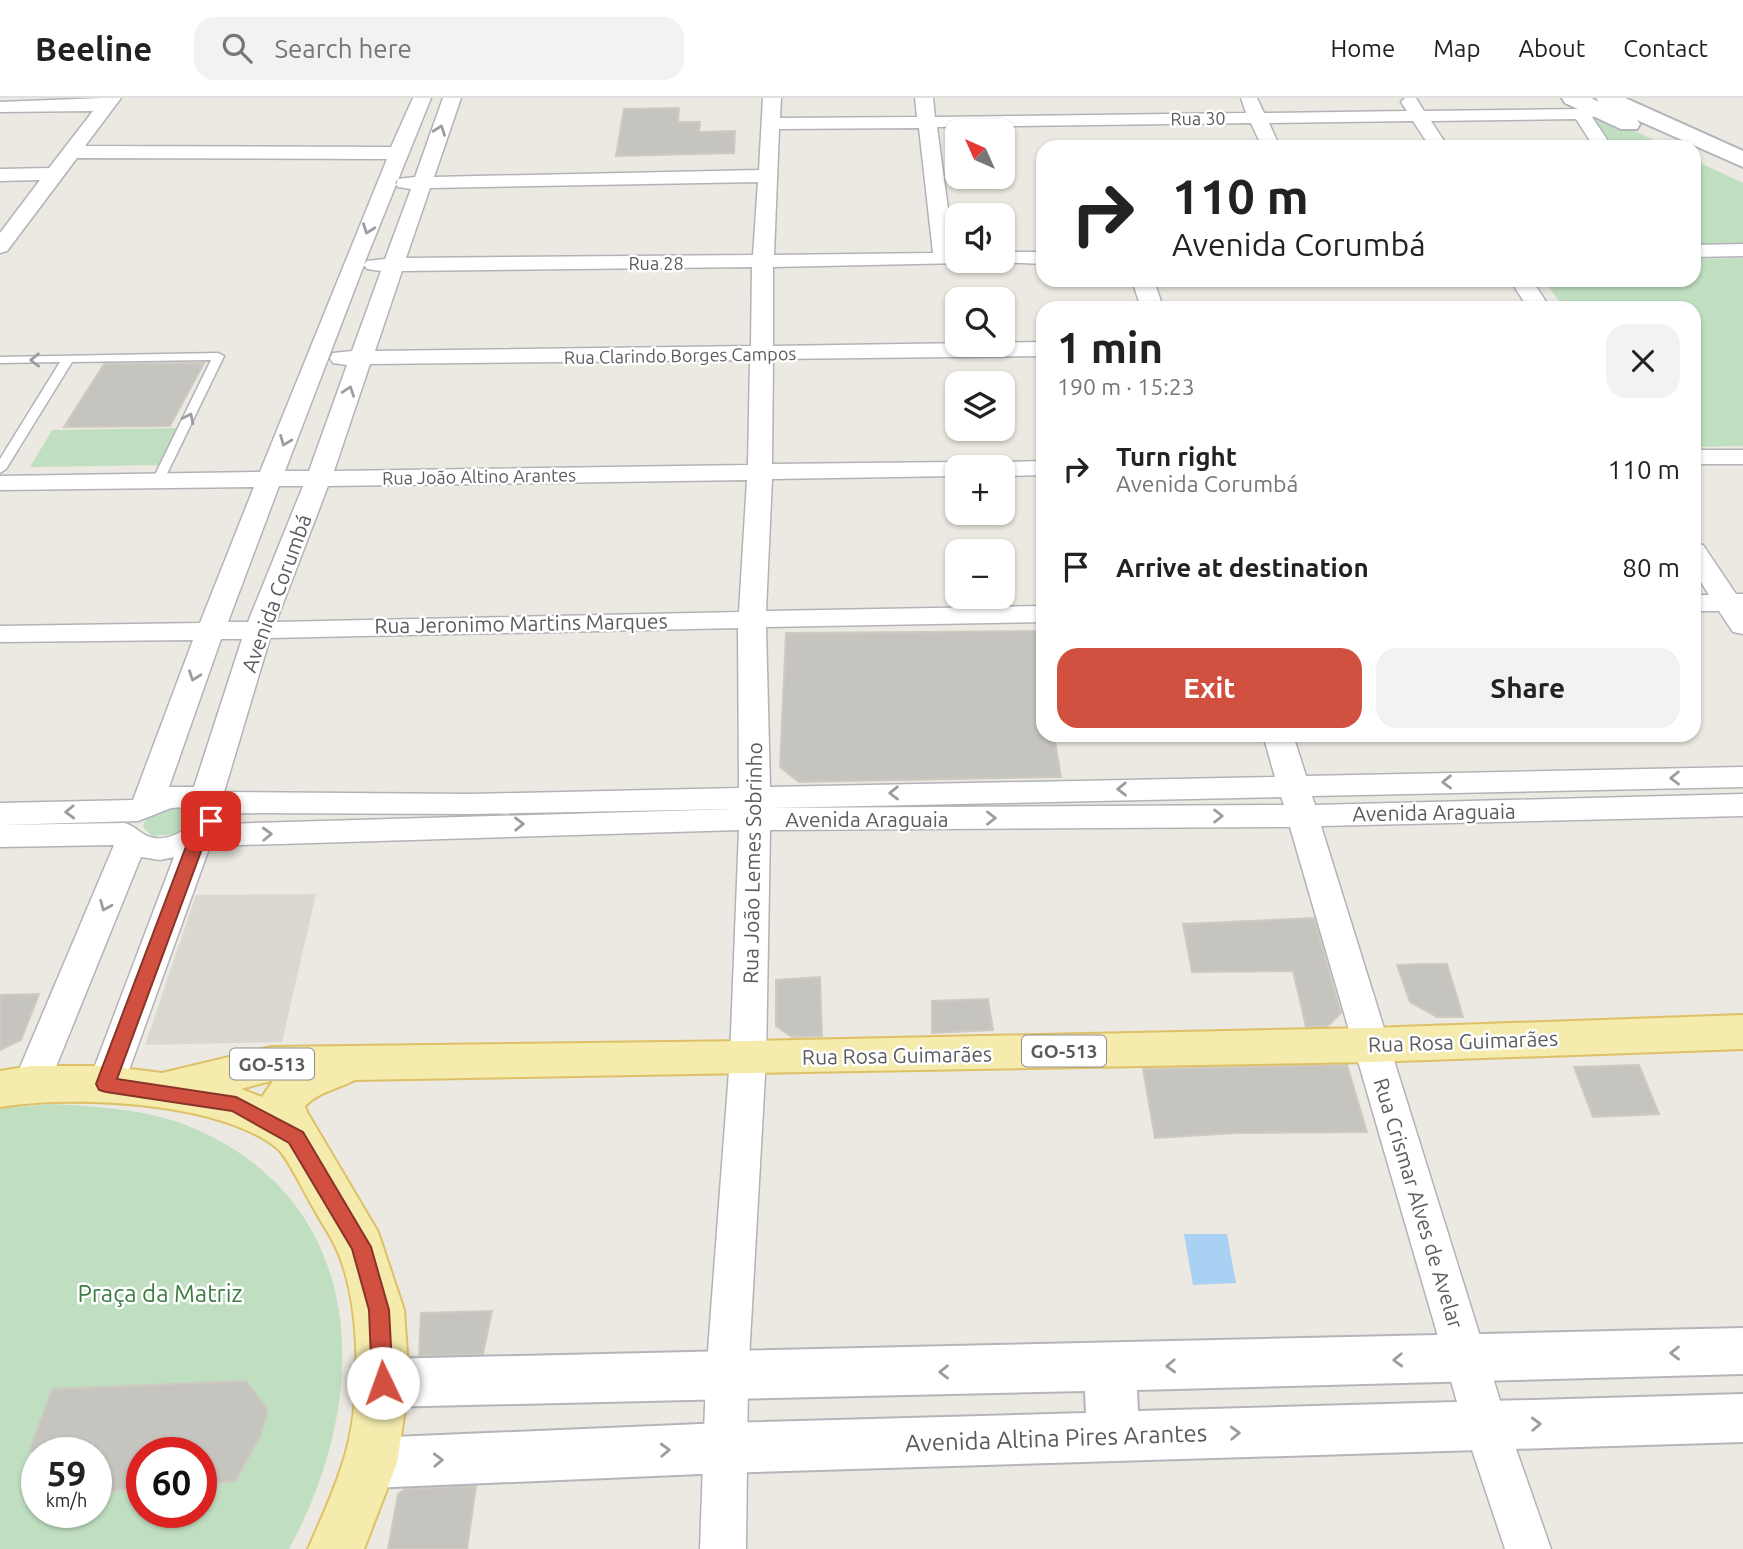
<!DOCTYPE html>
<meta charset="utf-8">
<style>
body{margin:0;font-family:Ubuntu,sans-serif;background:#f2f2f2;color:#222;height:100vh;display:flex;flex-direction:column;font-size:26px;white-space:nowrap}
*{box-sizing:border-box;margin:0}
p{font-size:23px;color:#767676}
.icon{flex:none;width:38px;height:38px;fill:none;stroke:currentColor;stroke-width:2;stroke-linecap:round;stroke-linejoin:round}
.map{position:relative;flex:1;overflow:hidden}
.panel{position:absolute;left:1036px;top:203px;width:665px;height:441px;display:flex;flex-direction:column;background:#fff;border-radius:21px;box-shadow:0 2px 5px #0004}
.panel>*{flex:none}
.guide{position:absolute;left:1036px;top:42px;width:665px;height:147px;border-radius:21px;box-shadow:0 2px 5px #0004;background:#fff;color:#222;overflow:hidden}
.needle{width:46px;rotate:315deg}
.buttons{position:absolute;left:945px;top:21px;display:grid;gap:14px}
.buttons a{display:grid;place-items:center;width:70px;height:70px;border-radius:14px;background:#fff;box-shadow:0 2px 5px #0004;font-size:35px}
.speed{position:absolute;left:21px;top:1339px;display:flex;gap:14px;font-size:35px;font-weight:700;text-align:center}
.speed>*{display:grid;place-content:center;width:91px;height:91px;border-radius:50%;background:#fff;box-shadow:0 2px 5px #0004;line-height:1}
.speed small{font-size:18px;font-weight:400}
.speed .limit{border:10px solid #d22;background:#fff;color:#111}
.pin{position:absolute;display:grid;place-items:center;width:60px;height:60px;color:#fff;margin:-30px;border-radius:14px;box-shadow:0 4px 10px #0006}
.me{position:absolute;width:77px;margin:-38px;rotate:357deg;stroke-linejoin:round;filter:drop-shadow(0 0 5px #0008)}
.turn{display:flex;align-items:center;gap:24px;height:147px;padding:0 21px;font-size:32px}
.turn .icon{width:91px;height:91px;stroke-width:2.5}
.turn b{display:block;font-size:49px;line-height:60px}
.round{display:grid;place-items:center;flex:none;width:74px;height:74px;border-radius:21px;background:#f2f2f2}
.head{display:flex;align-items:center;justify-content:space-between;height:119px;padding:0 21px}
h1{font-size:42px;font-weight:700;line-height:52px}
.primary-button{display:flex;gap:14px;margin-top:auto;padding:14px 21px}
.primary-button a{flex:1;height:80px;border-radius:21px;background:#d25040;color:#fff;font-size:28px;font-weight:700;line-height:80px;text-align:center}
.primary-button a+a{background:#f2f2f2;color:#222}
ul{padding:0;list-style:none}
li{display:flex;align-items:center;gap:21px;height:98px;padding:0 21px}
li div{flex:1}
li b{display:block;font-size:26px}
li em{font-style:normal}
header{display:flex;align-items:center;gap:42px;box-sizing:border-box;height:98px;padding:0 35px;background:#fff;border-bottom:2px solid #e0e0e0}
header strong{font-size:33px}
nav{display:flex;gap:38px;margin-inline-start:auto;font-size:24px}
.search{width:490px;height:63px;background:#f2f2f2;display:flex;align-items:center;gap:18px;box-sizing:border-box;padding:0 24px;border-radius:21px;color:#767676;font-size:26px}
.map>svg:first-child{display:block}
</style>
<header>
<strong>Beeline</strong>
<div class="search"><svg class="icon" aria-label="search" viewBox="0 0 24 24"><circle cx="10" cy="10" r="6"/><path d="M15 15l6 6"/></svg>Search here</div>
<nav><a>Home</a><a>Map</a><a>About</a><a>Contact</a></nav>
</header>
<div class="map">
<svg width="1743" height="1451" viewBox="0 0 1743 1451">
<rect width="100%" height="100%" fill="#ebe9e1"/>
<path fill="#dad8d0" d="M316,796L282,944L145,947L196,797Z"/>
<path fill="#c0dfc1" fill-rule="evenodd" d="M1602,17L1668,49H1609L1588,19Z
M1694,62L1743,85V148L1694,149Z
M1743,160V348L1694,349V210H1564L1544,182H1694V161Z
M181,330L163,367L30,369L52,332Z
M173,707L191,709L198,715L193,729L177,736L152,738L143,729C147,714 160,712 173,707Z
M55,1006C99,1009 145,1011 186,1027C371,1101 373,1298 289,1451H0V1010ZM37,1354H96V1414H37ZM142,1354H201V1414H142Z"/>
<path fill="#a9d1f3" d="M1184,1136H1227L1236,1185L1193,1187Z"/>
<path fill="#c6c4be" stroke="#cecac1" stroke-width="2" d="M679,10L678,24H700L699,34L735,33L734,55L616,58L624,11Z
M204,265L170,328L64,329L104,266Z
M1043,533V637H1054L1061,679L799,684L780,669L786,535Z
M1314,820L1341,915L1328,928L1306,929L1293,873L1192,874L1183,826Z
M1420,866H1447L1463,919H1437L1410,904L1397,867Z
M820,879L822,938L792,939L776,928V882Z
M39,896L21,942L0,952V897Z
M988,901L993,932L932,935V903Z
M1347,967L1367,1034L1237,1035L1155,1040L1143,971Z
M1639,967L1659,1016L1593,1019L1574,969Z
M492,1213L483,1256L419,1258L421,1215Z
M246,1283L268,1312L261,1337L235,1383L201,1386V1354H142V1390L96,1394V1354H29L52,1291Z
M476,1388L467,1451H388L398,1396L405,1391Z"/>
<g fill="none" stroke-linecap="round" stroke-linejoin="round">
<defs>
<path id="lane" d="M218,255L224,258L163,384L159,385L153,381L211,262L72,264L6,371L0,375V361L60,264L0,265V259Z"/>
<path id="street" d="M103,0H121L85,48L391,49L413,0H431L364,166L367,163L385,161L411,91L398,89L395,85L398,81L415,79L443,0H461L434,79L759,72L763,0H781L780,20L917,19L915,0H933L935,19L1246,15L1241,0H1257L1264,15L1407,13L1401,4L1405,0H1416L1424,13L1581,11L1625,3L1631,4L1634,8L1631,12L1592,19L1612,49H1594L1576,21L1431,23L1448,49H1430L1413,23L1269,25L1280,49H1262L1251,25L937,29L954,155H957V163H966L964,165L773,169V248L1043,244V258L773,261L772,366L957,364L968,369H957V378L772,381L766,513L1043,508V524L766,529L770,689L1275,679L1263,637H1293L1306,678L1743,669V689L1312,698L1315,707L1743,696V718L1321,728L1508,1328L1551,1451H1505L1464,1328L1290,729L770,732L766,960L748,1279L746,1451H700L706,1279L730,960L739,732L210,748L124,986L119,996L106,1000L93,996L88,986L174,759L160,762L141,759L49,986L44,996L31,1000L18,996L13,986L114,747L0,749V727L125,725C137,729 140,736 150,739C166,744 194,733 194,714L188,709L171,710L138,723L0,727V705L133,702L193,542L0,544V528L200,525L254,389L0,392V378L260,374L387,61L77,60L7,153L0,155V135L40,82L0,83V71L49,70L93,13L0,14V4ZM919,30L933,155L774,157L779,31ZM758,84L753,157L406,160L430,90ZM364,167L367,171L381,173L352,253L333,255L330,260L333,265L347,267L309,373H285ZM752,169L751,248L375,253L402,173ZM750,262L748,367L334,373L370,266ZM747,382L739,514L276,524L328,388ZM279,388H303L248,524H228ZM738,530L739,690L470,696L224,694L270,540ZM221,541H242L194,689H169ZM1281,699L1284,707L770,710ZM734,711L223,726L225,715L470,716Z
M1743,146V158L1694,159V147Z
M1003,154H1043V166L996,164L1003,163Z
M1132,182H1154L1163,210H1141Z
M1510,182H1532L1550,210H1528Z
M1694,352H1743V366H1694Z
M1043,363V377L1003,378V369H992L1003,364Z
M1694,445L1703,447L1736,496H1743V536L1733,534L1719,513H1694V497H1709L1694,473Z"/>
<path id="secondary" d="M1562,0H1591L1599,4L1596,0H1625L1743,53V69L1637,22L1640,26L1637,31H1621L1565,5Z
M1743,1230V1276L1137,1292L1138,1313L1743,1296V1344L724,1375L370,1390L351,1383L343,1365L351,1347L370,1340L724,1325L1086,1315L1085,1293L383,1309L365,1302L357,1285L365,1268L383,1261Z"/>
<path id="primary" d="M1743,917V951L1370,964L355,982C338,991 320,993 305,1008L307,1014L378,1134L404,1212L409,1285L397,1365L364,1451H308C320,1423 333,1396 342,1367C362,1310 362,1208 337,1152C331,1138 321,1124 314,1111C306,1098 288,1060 278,1051C221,1003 72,997 0,1009V973L31,968H106L162,975L271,949L748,943L1370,930ZM273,983L262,999L241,991L271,983Z"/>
</defs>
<use href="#lane" stroke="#b2b3b7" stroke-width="3"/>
<use href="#street" stroke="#b2b3b7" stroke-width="3"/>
<use href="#secondary" stroke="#b3b5ba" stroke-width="4"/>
<use href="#primary" stroke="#dec067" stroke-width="4"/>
<use href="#lane" fill="#fff" fill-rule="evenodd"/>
<use href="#street" fill="#fff" fill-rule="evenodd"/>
<use href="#secondary" fill="#fff" fill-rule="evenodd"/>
<use href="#primary" fill="#f4ebad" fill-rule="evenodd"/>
</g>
<defs><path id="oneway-chevron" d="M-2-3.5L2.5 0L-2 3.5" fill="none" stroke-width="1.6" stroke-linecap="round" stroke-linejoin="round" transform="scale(1.75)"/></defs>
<g stroke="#9c9da0">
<use href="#oneway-chevron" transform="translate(440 32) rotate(-70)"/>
<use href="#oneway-chevron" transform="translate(368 131) rotate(110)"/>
<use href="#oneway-chevron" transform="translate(35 262) rotate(179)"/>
<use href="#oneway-chevron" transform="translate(349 293) rotate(-71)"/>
<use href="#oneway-chevron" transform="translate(189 320) rotate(-64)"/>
<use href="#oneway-chevron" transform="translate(285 343) rotate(112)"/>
<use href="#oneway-chevron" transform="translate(194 578) rotate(110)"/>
<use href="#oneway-chevron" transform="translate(1675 680) rotate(179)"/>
<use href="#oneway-chevron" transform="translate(1447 684) rotate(179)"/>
<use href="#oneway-chevron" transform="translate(1122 691) rotate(179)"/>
<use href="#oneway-chevron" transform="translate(894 695) rotate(179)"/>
<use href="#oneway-chevron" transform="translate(70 714) rotate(178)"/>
<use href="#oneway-chevron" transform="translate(1218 718)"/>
<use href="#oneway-chevron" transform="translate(991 720)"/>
<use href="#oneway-chevron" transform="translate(519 726) rotate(-1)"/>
<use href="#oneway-chevron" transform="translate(267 736) rotate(-2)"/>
<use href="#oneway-chevron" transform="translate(105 808) rotate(113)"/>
<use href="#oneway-chevron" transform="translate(1675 1255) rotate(179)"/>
<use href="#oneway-chevron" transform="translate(1398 1262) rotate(178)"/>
<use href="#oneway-chevron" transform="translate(1171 1268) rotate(178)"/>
<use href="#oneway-chevron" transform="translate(944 1274) rotate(179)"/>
<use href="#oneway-chevron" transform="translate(1536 1326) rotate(-2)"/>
<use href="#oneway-chevron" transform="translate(1235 1335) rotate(-2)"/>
<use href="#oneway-chevron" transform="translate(665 1352) rotate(-2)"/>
<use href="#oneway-chevron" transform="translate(438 1362) rotate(-2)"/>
</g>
<path fill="#d25040" stroke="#88342a" stroke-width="2" d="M211,717L219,723L206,740L117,981L236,999L303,1034L371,1149L389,1212L393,1285L390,1292L383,1295L375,1292L372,1285L369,1212L352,1151L289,1045L232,1013L106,994L99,992L96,986L190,738L205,719Z"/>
<g text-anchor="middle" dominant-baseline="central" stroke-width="5" stroke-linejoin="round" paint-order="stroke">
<g font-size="18" fill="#5a5c60" stroke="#fff">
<text transform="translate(1198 20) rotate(-1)">Rua 30</text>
<text x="656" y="165">Rua 28</text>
<text transform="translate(680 257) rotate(-1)">Rua Clarindo Borges Campos</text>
<text transform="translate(479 378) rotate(-1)">Rua João Altino Arantes</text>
</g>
<g fill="#fff" stroke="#8c8d90" stroke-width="2">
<rect x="1022" y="937.5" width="84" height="31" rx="5"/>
<rect x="230" y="950.5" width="84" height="31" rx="5"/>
</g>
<g font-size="19" font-weight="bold" fill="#5a5c60">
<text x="1064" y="953">GO-513</text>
<text x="272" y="966">GO-513</text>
</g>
<g font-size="21" fill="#5a5c60" stroke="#fff">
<text transform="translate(276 495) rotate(-70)">Avenida Corumbá</text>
<text transform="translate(521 525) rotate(-1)">Rua Jeronimo Martins Marques</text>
<text transform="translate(1434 714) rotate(-1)">Avenida Araguaia</text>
<text x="867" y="721">Avenida Araguaia</text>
<text transform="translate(752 765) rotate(-89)">Rua João Lemes Sobrinho</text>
<text transform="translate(1463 943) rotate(-2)">Rua Rosa Guimarães</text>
<text transform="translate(897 957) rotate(-1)">Rua Rosa Guimarães</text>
<text transform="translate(1419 1105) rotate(73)">Rua Crismar Alves de Avelar</text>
</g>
<g font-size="24" fill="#3e7b43" stroke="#fff">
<text x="160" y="1195">Praça da Matriz</text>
</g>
<g font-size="24" fill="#5a5c60" stroke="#fff">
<text transform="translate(1056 1340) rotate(-2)">Avenida Altina Pires Arantes</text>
</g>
</g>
</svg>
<div class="buttons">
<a><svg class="needle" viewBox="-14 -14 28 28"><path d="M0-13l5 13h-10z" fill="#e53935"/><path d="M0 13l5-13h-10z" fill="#767676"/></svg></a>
<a><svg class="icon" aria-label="sound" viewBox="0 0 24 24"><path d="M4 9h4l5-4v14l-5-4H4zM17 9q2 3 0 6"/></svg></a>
<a><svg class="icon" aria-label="search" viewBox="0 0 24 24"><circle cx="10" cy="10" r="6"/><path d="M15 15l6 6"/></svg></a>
<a><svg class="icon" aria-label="layers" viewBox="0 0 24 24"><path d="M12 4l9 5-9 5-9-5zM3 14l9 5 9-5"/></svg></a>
<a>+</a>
<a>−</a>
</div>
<div class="speed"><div>59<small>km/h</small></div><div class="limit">60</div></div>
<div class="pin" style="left:211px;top:723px;background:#d93025"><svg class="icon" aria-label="arrive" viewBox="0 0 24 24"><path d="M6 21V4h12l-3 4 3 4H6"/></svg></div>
<svg class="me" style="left:383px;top:1285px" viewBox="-20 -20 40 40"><circle r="19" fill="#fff"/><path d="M0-13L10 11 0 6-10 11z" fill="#d25040"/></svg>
<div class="guide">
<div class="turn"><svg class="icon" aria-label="right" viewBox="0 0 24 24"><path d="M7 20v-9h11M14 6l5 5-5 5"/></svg><div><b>110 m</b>Avenida Corumbá</div></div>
</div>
<section class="panel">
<div class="head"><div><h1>1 min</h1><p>190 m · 15:23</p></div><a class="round"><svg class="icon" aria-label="close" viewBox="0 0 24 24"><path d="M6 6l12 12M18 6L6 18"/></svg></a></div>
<ul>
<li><svg class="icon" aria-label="right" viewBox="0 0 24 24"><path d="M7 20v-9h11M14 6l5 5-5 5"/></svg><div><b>Turn right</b><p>Avenida Corumbá</p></div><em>110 m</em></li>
<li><svg class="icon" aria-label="arrive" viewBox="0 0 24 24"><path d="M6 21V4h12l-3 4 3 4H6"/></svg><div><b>Arrive at destination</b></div><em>80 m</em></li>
</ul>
<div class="primary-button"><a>Exit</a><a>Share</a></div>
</section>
</div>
